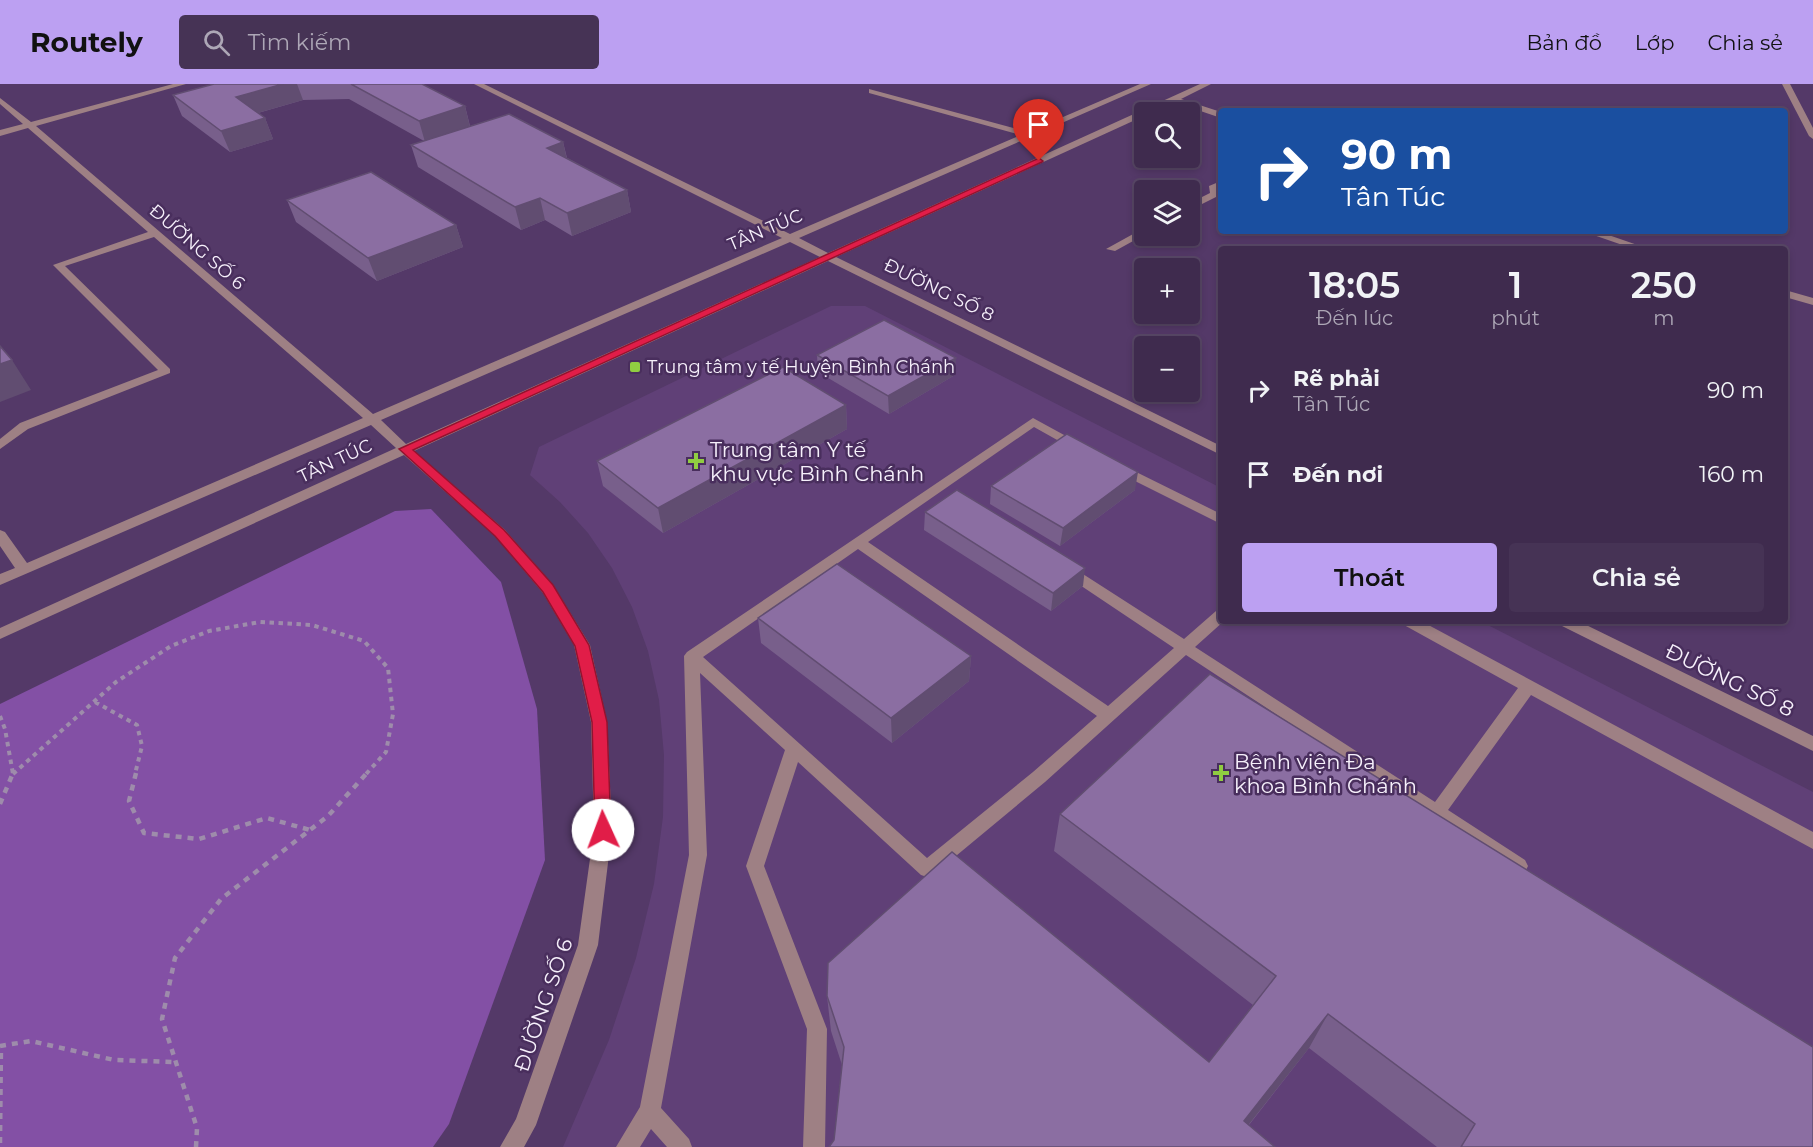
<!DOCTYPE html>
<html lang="vi">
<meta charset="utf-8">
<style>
body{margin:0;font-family:Montserrat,sans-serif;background:#463355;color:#f1f3f6;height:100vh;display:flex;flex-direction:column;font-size:22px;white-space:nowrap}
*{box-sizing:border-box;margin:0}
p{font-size:20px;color:#ada7b6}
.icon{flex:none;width:33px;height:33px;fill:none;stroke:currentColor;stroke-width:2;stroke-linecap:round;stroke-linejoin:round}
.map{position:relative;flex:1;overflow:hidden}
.details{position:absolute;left:1218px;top:162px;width:570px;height:378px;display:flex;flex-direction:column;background:#3f2b4e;border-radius:6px;box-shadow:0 3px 9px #0003,0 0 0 2px #584766}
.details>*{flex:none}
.hud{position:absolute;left:1218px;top:24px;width:570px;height:126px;border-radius:6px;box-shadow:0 3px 9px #0003,0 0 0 2px #584766;background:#1a4fa0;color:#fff;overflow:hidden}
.fabs{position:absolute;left:1134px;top:18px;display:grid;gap:12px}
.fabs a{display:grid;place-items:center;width:66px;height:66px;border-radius:6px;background:#3f2b4e;box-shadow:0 3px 9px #0003,0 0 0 2px #584766;font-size:30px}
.pin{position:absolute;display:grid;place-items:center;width:51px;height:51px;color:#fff;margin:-62px -26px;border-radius:50% 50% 50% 0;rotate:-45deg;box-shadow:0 0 6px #0007}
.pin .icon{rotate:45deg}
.me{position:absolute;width:66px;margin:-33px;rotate:358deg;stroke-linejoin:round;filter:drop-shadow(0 0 4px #0008)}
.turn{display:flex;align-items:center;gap:21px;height:126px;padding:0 24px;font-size:27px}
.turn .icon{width:78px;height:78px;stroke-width:2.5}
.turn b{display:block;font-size:42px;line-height:51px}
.eta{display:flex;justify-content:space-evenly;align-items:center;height:102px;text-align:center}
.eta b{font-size:36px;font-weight:600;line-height:42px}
.action{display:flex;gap:12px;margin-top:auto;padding:12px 24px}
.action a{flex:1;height:69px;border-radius:6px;background:#bca0f2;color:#111;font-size:24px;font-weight:600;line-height:69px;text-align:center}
.action a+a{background:#463355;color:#f1f3f6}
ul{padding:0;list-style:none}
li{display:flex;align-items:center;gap:18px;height:84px;padding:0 24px}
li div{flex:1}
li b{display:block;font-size:22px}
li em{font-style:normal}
header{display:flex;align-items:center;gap:36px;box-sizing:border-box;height:84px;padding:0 30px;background:#bca0f2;color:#111}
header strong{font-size:28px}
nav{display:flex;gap:33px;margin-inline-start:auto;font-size:21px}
.search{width:420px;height:54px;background:#463355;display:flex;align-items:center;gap:15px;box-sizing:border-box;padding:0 21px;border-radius:6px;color:#ada7b6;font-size:22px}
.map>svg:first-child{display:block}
</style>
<header>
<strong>Routely</strong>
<div class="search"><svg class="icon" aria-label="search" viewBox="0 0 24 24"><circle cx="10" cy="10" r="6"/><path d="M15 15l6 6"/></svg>Tìm kiếm</div>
<nav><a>Bản đồ</a><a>Lớp</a><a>Chia sẻ</a></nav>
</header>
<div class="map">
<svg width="1813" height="1063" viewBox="0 0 1813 1063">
<rect width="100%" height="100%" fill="#543968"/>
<path fill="#604077" d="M831,222H865L1221,404V537H1480L1813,708V1063H563L609,956L636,874L654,800L663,733L664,671L659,616L648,567L632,523L612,484L588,449L560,418L530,391L539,363Z"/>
<path fill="#8350a5" d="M431,425L501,498L537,625L545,776L449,1040L433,1063H0V620L395,427Z"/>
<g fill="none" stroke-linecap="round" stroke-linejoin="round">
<path stroke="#9e8cab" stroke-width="4" stroke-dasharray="4.5 4.5" stroke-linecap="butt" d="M95,618L137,641L142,662L135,690
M0,632L5,645L13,690
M13,690L116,598L171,562L209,547L260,538L312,541L364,557L388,584L393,630L386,668L366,690"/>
<path stroke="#9e8cab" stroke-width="4.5" stroke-dasharray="6 6" stroke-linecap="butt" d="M136,689L129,717L144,749L199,755L267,734L310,746
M0,720L13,689
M0,962L31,957L114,976L175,978
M0,1059L1,961
M196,1063L197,1044L162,935L175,874L221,815L328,732L367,689"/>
<path fill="#9e8084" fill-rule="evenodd" d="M173,0H186L36,42L373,330L782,154L474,0H484L790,150L1021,51L869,9V5L1028,48L1140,0H1151L799,154L828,169L1200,0H1211L1181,15L1221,28V34L1174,18L1151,28H1144V32L836,173L1221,362V371L828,177L414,367L505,446L553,501L590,561L607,638L612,746L598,861L536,1041L524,1063H500L516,1035L578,861L594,746L591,638L574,561L543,509L495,452L404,371L0,555V544L396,364L371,341L0,501V490L15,484L0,462V446L5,448L27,479L363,334L154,153L65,182L170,285V289L28,345L0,365V355L20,339L158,286L53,181L148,148L28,44L0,52V46L23,40L0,20V14L31,38ZM790,158L820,173L406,360L381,336Z
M1782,0H1790L1813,44V55L1809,52Z
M1221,97V103L1217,105L1218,112L1190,126V119L1210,109L1209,102Z
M1144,144V151L1115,167L1106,165Z
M1582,147H1597L1649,165H1634Z
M1785,206L1813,214V221L1785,213Z
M1033,334L1086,363L1080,367L1075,366L1034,343L868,458L1108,622L1174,564L1062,489L1060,486L1062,483H1072L1184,555L1216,527L1221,526V537H1224L1195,563L1435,718L1518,604L1404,541L1401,537H1421L1813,748V765L1531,611L1448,726L1525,776L1528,782L1525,788L1519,790L1186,571L1045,698L933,791L927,793L921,791L798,678L764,782L827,945L825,1063H803L807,945L746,782L785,666L700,589L707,771L661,1024L689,1055L692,1063H667L651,1045L640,1063H616L640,1023L689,771L684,572L687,568ZM858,465L1097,632L1033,688L927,774L703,573Z
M1120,380L1221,430V440L1115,387L1113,384L1115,381Z
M1557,537H1578L1813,652V667L1560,541Z"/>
</g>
<path fill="#785f8b" d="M214,0H422L465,22L470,42L563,58L567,74L627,106L631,128L572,152L545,136L521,146L418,83L411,61L424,57L349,15L303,16L258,29L265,34L273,55L230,68L182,32L173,11Z
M287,116L456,141L463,163L377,197L296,138Z
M817,271L955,291L889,330L818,288Z
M846,321L847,345L663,449L603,402L597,377Z
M991,402L1135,406L1060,462L990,420Z
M925,428L1083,502L1051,527L924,446Z
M758,534L971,572L969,597L892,659L761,559Z
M1060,730L1813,1063H1437L1309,964L1249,1041L834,1056L842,981L831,947L827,912L1209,978L1253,921L1054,767Z"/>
<path fill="#614d71" d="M283,0H297L303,16L244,33L236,13Z
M465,22L470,43L425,58L419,37Z
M265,34L273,55L230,68L221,47Z
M563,58L568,80L547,64Z
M627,106L631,128L572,152L567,129Z
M540,114L545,136L521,146L515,123Z
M456,141L463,163L377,197L368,174Z
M956,274L955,291L889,330L888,312Z
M12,276L31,306L0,318V280Z
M846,321L847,345L663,449L658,424Z
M1138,388L1135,406L1060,462L1063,444Z
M1085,484L1083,502L1051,527L1053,509Z
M971,572L969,597L892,659L891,634Z
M1328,930L1309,964L1231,1063L1244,1037Z"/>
<path fill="#8b6ea2" stroke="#614d71" stroke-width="1.5" d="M214,0H283L236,13L265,34L221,47L173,11Z
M351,0H422L465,22L419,37Z
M509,30L563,58L547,64L627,106L567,129L540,114L515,123L411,61Z
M371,88L456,141L368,174L287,116Z
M884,236L956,274L888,312L817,271Z
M0,262L12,276L0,280Z
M783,283L846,321L658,424L597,377Z
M1067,350L1138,388L1063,444L991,402Z
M957,406L1085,484L1053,509L925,428Z
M837,480L971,572L891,634L758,534Z
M1210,590L1813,963V1063H1461L1475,1040L1328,930L1244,1037L1275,1063H829L834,1056L844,963L827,912L828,879L952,768L1209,978L1276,892L1060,730Z"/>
<path fill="#e11d48" stroke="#92132f" stroke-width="1.5" d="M1039,74L1043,77L1042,78L413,366L504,446L553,501L589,561L607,638L611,746L609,751L603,753L598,751L595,746L592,638L575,562L543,508L495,452L399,365Z"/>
<g fill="#90cd41" stroke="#492e5d" stroke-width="2">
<rect x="629" y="277" width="12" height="12" rx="3"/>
<path d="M693 368h6v6h6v6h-6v6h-6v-6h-6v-6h6z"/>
<path d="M1218 680h6v6h6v6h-6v6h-6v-6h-6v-6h6z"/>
</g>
<g text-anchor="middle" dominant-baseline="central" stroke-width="5" stroke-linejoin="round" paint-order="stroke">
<g font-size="18" fill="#f6f0fb" stroke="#492e5d">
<text transform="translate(765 146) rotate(-23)">TÂN TÚC</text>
<text transform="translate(197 163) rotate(41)">ĐƯỜNG SỐ 6</text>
<text transform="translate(939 206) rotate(26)">ĐƯỜNG SỐ 8</text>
<text transform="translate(335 377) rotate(-25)">TÂN TÚC</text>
</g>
<g font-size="18" fill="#f6f0fb" stroke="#492e5d" text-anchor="start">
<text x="647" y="283">Trung tâm y tế Huyện Bình Chánh</text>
</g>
<g font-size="21" fill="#f6f0fb" stroke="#492e5d" text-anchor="start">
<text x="710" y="365">Trung tâm Y tế<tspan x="710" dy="24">khu vực Bình Chánh</tspan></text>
<text x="1234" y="677">Bệnh viện Đa<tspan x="1234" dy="24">khoa Bình Chánh</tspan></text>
</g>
<g font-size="21" fill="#f6f0fb" stroke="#492e5d">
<text transform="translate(1730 596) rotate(26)">ĐƯỜNG SỐ 8</text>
<text transform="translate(543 921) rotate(-71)">ĐƯỜNG SỐ 6</text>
</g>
</g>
</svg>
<div class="fabs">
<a><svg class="icon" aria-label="search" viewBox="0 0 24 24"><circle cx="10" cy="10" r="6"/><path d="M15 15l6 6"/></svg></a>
<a><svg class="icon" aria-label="layers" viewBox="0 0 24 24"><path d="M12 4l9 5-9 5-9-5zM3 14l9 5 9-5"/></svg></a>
<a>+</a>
<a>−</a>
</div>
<div class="pin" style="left:1039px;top:77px;background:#d93025"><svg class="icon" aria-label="arrive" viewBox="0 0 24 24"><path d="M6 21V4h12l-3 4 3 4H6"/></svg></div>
<svg class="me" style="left:603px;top:746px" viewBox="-20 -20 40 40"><circle r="19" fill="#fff"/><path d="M0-13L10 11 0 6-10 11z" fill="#e11d48"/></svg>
<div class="hud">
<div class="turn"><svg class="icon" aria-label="right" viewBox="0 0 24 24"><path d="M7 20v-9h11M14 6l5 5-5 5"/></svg><div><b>90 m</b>Tân Túc</div></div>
</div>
<section class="details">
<div class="eta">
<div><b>18:05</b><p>Đến lúc</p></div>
<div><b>1</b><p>phút</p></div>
<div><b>250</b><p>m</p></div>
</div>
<ul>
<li><svg class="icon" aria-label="right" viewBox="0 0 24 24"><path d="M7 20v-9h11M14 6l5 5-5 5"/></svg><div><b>Rẽ phải</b><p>Tân Túc</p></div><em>90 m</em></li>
<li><svg class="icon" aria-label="arrive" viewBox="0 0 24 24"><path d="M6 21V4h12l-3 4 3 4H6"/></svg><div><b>Đến nơi</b></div><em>160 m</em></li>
</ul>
<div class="action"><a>Thoát</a><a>Chia sẻ</a></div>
</section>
</div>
